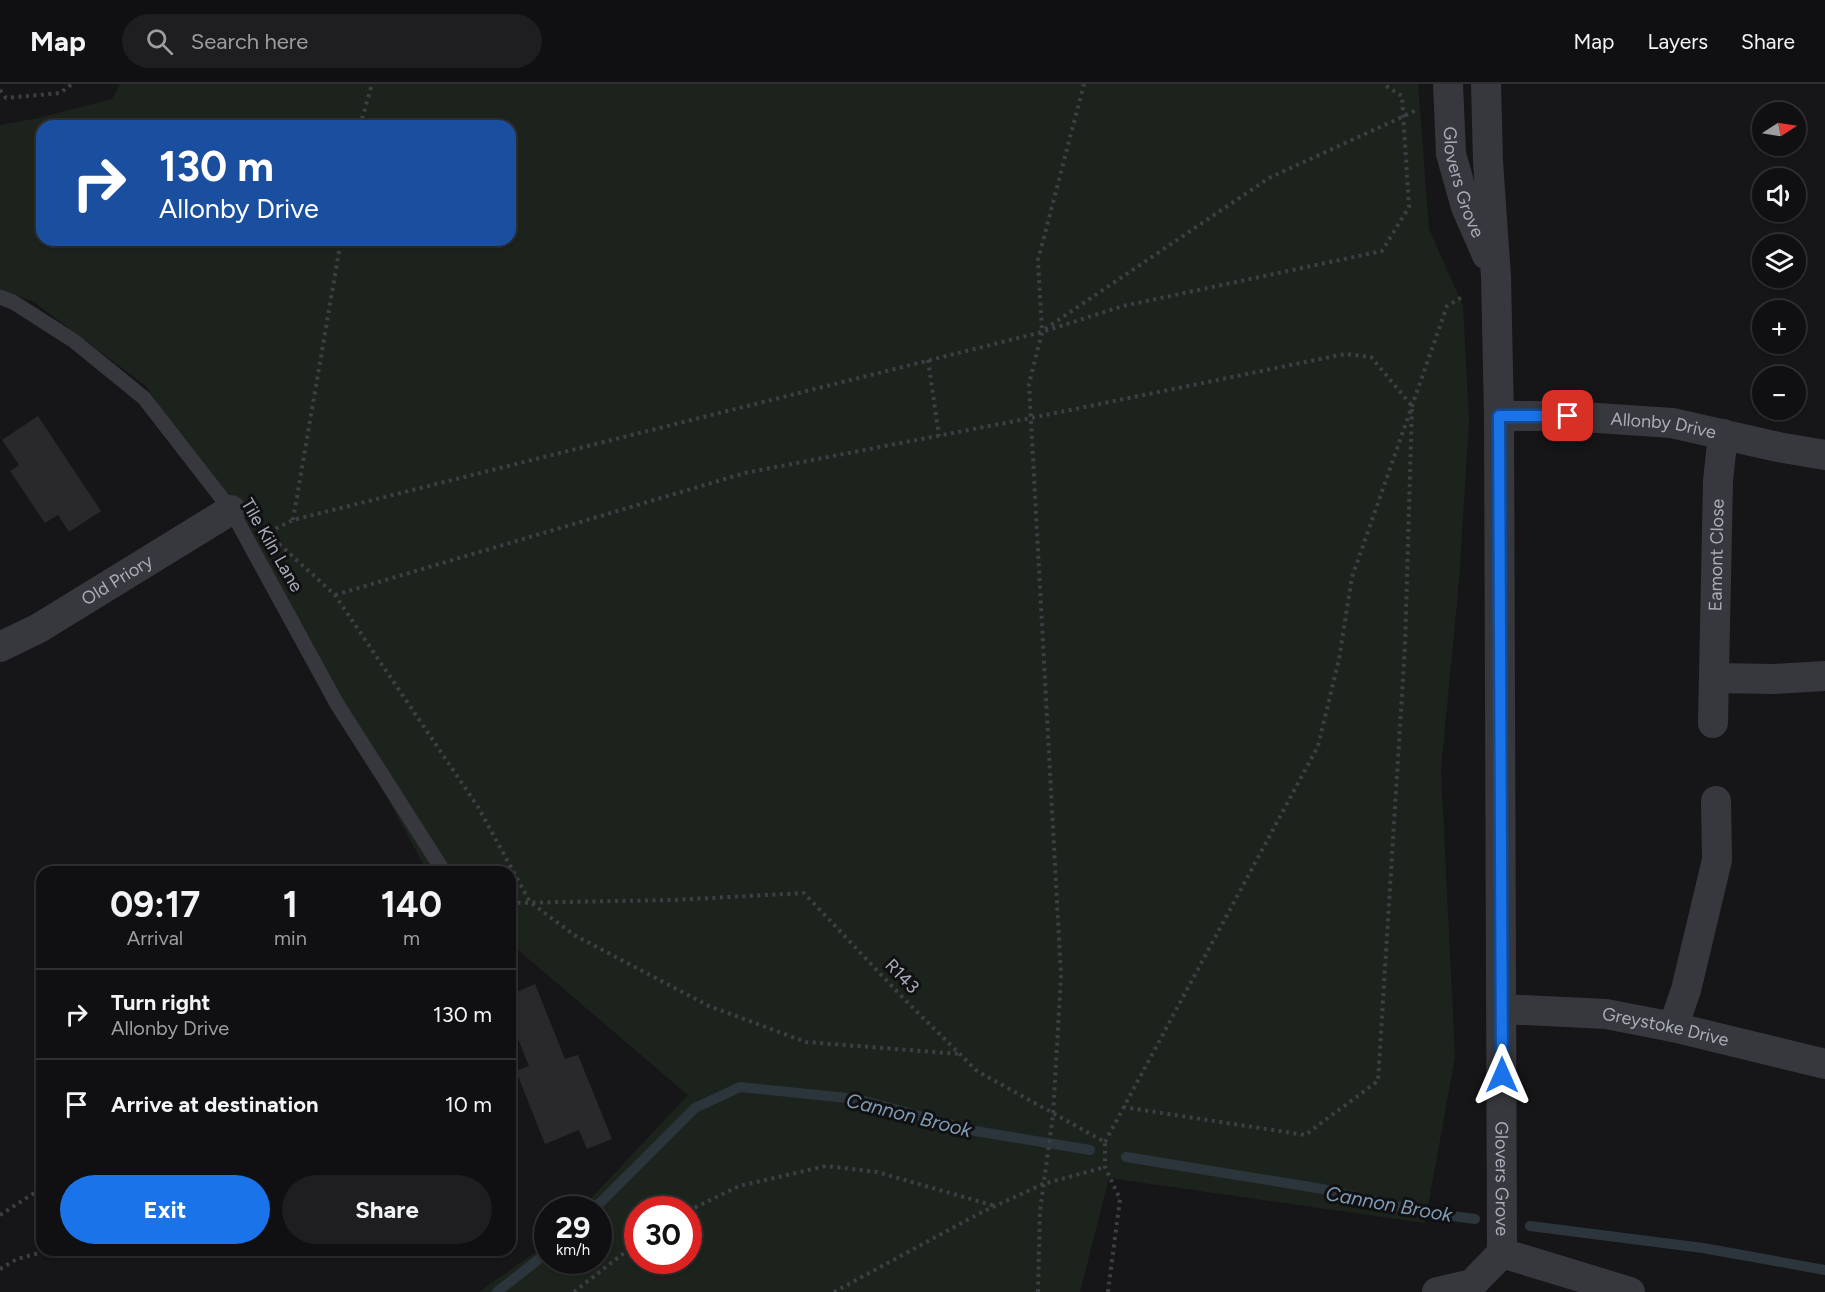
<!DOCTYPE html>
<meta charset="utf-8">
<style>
body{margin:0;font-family:Figtree,sans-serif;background:#1e1e20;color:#f1f3f6;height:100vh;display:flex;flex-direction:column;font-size:22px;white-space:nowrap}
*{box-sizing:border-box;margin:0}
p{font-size:20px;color:#9c9d9f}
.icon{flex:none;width:33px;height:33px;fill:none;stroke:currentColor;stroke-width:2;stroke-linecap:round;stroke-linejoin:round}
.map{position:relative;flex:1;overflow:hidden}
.sheet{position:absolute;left:36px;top:782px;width:480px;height:390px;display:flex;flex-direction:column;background:#101012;border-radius:18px;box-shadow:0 2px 4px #0004,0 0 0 2px #303032}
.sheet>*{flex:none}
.banner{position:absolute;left:36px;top:36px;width:480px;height:126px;border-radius:18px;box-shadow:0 2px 4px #0004,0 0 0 2px #303032;background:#1a4fa0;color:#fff;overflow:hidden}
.needle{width:39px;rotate:78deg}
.controls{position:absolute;left:1752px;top:18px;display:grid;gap:12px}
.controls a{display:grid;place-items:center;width:54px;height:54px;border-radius:50%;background:#101012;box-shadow:0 2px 4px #0004,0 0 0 2px #303032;font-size:30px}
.speed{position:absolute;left:534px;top:1112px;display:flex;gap:12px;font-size:30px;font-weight:700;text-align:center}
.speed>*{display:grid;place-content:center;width:78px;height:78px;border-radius:50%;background:#101012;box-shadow:0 2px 4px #0004,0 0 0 2px #303032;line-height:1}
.speed small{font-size:15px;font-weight:400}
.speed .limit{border:9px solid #d22;background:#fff;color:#111}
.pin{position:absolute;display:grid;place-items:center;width:51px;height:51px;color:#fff;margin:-26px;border-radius:12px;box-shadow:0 3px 9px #0006}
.me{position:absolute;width:66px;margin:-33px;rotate:0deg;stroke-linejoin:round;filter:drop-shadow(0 0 4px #0008)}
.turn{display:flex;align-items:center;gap:21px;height:126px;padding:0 24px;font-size:27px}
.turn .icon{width:78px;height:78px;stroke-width:2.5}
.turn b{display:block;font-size:42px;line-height:51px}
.eta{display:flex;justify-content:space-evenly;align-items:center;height:102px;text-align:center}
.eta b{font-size:36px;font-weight:700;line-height:42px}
.primary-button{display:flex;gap:12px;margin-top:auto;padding:12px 24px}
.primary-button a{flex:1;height:69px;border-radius:36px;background:#1a73e8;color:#fff;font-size:24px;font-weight:700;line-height:69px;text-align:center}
.primary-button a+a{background:#1e1e20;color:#f1f3f6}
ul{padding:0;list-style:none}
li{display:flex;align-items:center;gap:18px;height:90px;padding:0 24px;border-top:2px solid #303032}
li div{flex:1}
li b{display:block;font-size:22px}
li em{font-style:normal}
header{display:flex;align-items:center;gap:36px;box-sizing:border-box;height:84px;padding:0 30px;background:#101012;border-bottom:2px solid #303032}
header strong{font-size:28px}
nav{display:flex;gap:33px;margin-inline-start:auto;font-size:21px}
.search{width:420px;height:54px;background:#1e1e20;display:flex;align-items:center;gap:15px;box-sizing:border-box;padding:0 21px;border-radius:33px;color:#9c9d9f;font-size:22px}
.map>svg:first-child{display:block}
</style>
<header>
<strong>Map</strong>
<div class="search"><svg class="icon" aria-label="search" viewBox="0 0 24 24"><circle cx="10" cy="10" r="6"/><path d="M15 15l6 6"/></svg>Search here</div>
<nav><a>Map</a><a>Layers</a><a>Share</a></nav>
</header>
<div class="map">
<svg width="1825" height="1208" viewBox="0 0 1825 1208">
<rect width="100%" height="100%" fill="#161618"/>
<path fill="#1c231d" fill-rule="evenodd" d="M120,0H1418L1429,145L1463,222L1469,336L1459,497L1441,686L1455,973L1425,1139L1109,1094L1080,1208H479L547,1160L548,1176H598V1125H581L688,1011L510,859V788L427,787L254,468L146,302L34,218L0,205V41L39,34L112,15ZM42,42H510V156H42ZM638,1125H688V1176H638Z"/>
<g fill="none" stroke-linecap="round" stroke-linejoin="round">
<path stroke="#2c353c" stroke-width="10" d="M1126,1073L1323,1105L1422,1128L1475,1135
M594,1125L695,1024L740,1003L857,1015L975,1047L1090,1066
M1530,1142L1703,1164L1825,1186
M497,1208L548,1168"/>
</g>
<path fill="#29292c" d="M38,332L101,427L69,448L58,431L45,439L10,387L19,381L2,356Z
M535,900L565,975L578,971L612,1055L587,1065L579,1046L545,1060L516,987L529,982L510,935V911Z"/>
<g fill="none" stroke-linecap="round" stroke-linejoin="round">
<path stroke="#3d3f44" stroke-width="4" stroke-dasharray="3 4.5" stroke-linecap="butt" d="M0,6L6,14L60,9L72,0
M360,42L372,0
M1045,245L1269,94L1417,26
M928,276L939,352
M293,436L341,156
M269,448L293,436L1042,248L1123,222L1382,167L1409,123L1402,12L1383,0
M279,460L335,511L478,723L530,818L574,851L709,922L806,958L960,970
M335,511L745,389L1031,334L1345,270L1371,273L1412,322L1405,562L1378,997L1305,1051L1123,1023
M510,819L673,816L804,809L904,915L977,987L1105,1058V1083L1120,1115L1108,1208
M1105,1058L1318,662L1339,575L1352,493L1447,222L1464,212
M688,1127L739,1102L826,1082L877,1088L995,1122
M0,1131L42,1104
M0,1185L17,1175L50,1166
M574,1208L638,1158
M834,1208L982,1128L1043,1100L1105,1083
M1038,1208L1040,1127L1053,1031L1061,892L1029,300L1042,248L1038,176L1084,0"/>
<path stroke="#37383d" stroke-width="15" d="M0,213L13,218L74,257L144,314L231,426L337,620L444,788"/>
<g stroke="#37383d" stroke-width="30">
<path id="s1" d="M1448,0L1451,70L1466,123L1487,171"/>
<path id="s2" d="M1486,0L1488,77L1496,193L1499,332L1502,1169"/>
<path id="s3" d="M1499,332H1568L1672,339L1778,363L1825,371"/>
<path id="s4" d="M0,563L39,544L231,426"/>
<path d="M1714,594L1774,595L1825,592"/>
<path id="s5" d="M1713,639L1718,397L1723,350"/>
<path id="s6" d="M1502,925L1606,930L1673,943L1825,980"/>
<path d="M1673,943L1686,906L1717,776L1716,717"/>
<path d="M1502,1169L1630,1208"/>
<path d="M1437,1208L1472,1200L1502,1169"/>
</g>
</g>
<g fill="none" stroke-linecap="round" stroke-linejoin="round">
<defs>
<path id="route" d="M1502,991L1499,332H1568"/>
</defs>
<use href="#route" stroke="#114b97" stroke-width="15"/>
<use href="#route" stroke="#1a73e8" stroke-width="10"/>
</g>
<g text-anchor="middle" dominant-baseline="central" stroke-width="6" stroke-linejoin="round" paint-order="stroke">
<g font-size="18" fill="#a8adb8" stroke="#111113">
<text stroke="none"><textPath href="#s1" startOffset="100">Glovers Grove</textPath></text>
<text stroke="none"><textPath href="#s3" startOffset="165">Allonby Drive</textPath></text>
<text transform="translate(272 461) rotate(60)">Tile Kiln Lane</text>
<text stroke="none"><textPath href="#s5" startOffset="168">Eamont Close</textPath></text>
<text stroke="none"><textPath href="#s4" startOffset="135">Old Priory</textPath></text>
<text transform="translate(902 892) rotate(46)">R143</text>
<text stroke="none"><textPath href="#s6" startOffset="165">Greystoke Drive</textPath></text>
<text stroke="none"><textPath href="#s2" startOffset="1095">Glovers Grove</textPath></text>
</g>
<g font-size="20" font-style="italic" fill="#7f9bb3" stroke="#111113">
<text transform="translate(909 1031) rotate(14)">Cannon Brook</text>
<text transform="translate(1389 1120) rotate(10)">Cannon Brook</text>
</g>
</g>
</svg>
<div class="controls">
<a><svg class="needle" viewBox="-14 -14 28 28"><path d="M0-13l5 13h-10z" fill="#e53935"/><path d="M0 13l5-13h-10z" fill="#9c9d9f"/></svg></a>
<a><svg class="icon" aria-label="sound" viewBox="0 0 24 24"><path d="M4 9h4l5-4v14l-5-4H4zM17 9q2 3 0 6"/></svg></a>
<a><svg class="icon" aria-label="layers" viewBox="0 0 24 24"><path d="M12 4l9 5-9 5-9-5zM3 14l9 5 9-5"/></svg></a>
<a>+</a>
<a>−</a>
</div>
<div class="speed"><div>29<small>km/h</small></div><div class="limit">30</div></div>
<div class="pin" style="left:1568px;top:332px;background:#d93025"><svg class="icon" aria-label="arrive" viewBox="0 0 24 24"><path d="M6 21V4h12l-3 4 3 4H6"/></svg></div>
<svg class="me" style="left:1502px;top:991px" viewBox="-20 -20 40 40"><path d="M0-17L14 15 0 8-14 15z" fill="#1a73e8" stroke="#fff" stroke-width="4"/></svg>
<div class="banner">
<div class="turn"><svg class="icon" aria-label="right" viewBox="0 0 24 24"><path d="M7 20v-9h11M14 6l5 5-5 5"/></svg><div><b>130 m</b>Allonby Drive</div></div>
</div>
<section class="sheet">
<div class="eta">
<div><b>09:17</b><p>Arrival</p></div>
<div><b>1</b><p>min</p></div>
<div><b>140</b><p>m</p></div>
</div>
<ul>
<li><svg class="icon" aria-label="right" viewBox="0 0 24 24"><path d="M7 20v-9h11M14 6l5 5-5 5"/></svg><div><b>Turn right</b><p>Allonby Drive</p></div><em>130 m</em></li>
<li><svg class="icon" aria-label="arrive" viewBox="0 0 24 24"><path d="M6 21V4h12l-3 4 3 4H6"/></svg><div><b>Arrive at destination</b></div><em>10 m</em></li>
</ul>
<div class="primary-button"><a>Exit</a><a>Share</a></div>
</section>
</div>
